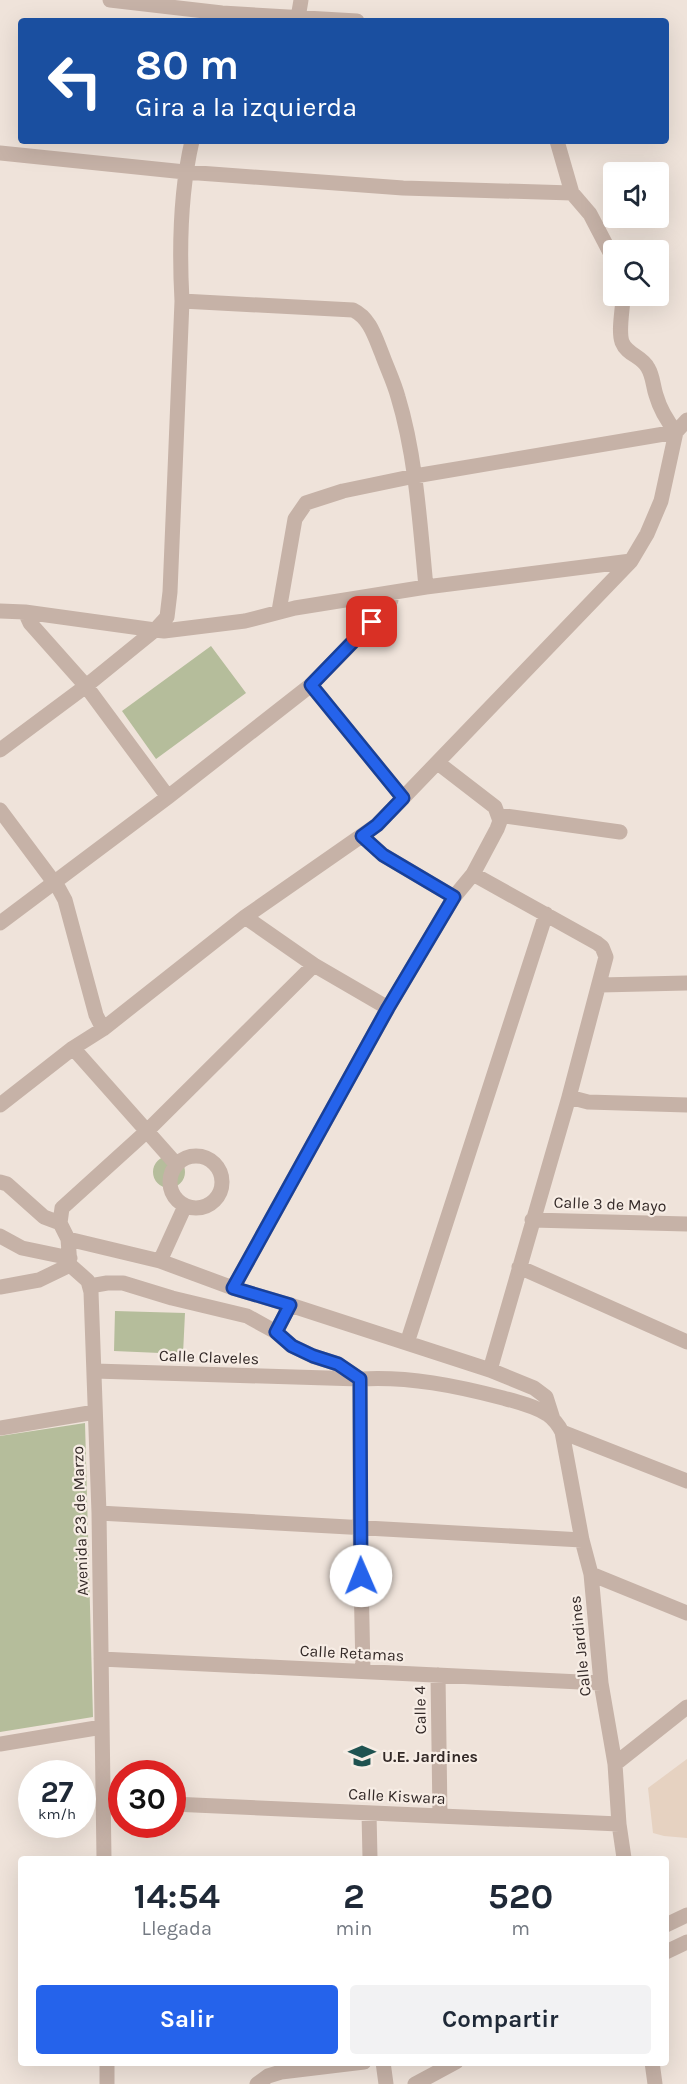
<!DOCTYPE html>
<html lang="es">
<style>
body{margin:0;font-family:Karla,sans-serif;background:#f2f2f3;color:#1f2937;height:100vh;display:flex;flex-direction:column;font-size:22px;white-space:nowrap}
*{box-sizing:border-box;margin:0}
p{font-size:20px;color:#747a83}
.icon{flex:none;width:33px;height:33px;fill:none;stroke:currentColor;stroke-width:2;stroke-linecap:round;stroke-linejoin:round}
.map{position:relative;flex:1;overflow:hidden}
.panel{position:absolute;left:18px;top:1856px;width:651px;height:210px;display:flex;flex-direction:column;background:#fff;border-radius:6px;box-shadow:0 6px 24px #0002}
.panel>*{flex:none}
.hud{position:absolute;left:18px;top:18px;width:651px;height:126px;border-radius:6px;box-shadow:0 6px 24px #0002;background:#1a4fa0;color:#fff;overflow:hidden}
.tools{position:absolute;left:603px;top:162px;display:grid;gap:12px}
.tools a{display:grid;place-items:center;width:66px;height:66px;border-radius:6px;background:#fff;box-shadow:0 6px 24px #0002;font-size:30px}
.speed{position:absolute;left:18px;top:1760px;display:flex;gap:12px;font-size:30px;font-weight:700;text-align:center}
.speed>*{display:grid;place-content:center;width:78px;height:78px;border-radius:50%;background:#fff;box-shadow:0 6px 24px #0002;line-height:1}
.speed small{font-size:15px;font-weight:400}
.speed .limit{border:9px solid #d22;background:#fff;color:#111}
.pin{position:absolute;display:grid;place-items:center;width:51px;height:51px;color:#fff;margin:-26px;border-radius:12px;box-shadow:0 3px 9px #0006}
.me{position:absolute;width:66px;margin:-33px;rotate:359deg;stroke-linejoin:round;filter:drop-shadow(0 0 4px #0008)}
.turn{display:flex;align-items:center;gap:21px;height:126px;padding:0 18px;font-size:27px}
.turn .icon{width:78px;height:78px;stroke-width:2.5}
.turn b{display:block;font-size:42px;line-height:51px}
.eta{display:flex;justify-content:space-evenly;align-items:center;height:102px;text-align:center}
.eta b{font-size:36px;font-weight:700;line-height:42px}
.action{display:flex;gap:12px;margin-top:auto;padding:12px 18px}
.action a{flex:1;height:69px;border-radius:6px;background:#2563eb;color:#fff;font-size:24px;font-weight:700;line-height:69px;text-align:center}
.action a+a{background:#f2f2f3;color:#1f2937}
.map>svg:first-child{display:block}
</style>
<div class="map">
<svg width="687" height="2084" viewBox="0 0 687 2084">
<rect width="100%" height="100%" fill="#efe3da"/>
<path fill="#b5bd9b" d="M211,646L246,693L156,759L122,711Z
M153 1172a16 16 0 1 1 32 0a16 16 0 1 1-32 0Z
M115,1311L185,1313L183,1354L114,1351Z
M85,1423L93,1717L0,1732V1436Z"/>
<path fill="#e6d2c1" d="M687,1759V1838L664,1836L653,1833L648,1788Z"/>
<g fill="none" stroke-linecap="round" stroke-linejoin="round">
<path stroke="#c6b2a7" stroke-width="15" d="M110,0L222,13L357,21
M298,18L301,0
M557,141L572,193L590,214L614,260
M0,153L185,172L403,188L572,193
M182,301L353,310C370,318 375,337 382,354C387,368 394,382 398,397C416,456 420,525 426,587
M0,611L25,612L155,630L167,617L170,592L182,301C179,247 180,193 192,141
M279,611L295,519L306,503L343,491L415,476L676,432C667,421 660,409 656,395C653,386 653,376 648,368C642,356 627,355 622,342C618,330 623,309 623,296
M25,612L30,623L86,686L168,797
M311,685L403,798
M0,750L86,686L155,630L164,631L245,621L295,608L426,587L631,561L647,534L661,501L676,432L687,420
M0,810L59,889L65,900L96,1015L103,1029
M498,815L620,832
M362,836L383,855L454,897
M473,874L597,943L602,947L606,957L569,1097L490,1370
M245,917L314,965L388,1008
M0,923L168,797L311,685L388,606L391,600V593
M600,985L687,983
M73,1048L176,1164
M569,1097L588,1102L687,1105
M0,1105L73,1048L103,1029L245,917L377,825L631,561
M170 1182a26 26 0 1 1 52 0a26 26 0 1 1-52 0Z
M0,1182L7,1184L44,1217L60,1223
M532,1220L687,1224
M0,1236L22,1248L70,1258
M68,1239L160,1261L233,1288L290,1305L490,1370L534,1388L546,1397L553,1419
M160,1261L185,1206
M70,1265L68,1239L60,1223L62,1208L147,1131L314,965
M519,1267L687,1342
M90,1286L107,1283H123L172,1298L247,1316L276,1332L292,1346L313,1356L338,1364L360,1379V1528L363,1671
M0,1287L39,1280L70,1265L88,1281L91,1292L99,1513L104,1858
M233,1288L388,1008L454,897L473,874L497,829L500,821L495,807L438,763
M276,1332L290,1305
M407,1343L546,914
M94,1371L360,1379C409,1376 457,1386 503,1398C518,1402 534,1406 547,1414C554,1419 558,1424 562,1432L582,1540L591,1574L601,1683L615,1764L619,1824L624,1858
M0,1428L95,1412
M562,1432L687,1481
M99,1513L582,1540
M591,1574L687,1613
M101,1659L601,1683
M438,1675L440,1816
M0,1744L102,1727
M615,1764L687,1707
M103,1801L122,1802
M172,1804L619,1824
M369,1813L370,1858
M666,1925L687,1915
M666,1952L687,1942
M107,2062V2084
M383,2062L386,2084
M652,2062L655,2084
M257,2084L268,2076L281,2072L364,2062
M415,2084L456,2062"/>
</g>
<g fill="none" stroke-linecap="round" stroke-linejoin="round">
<defs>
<path id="route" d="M361,1576L360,1379L338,1364L313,1356L292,1346L276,1332L290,1305L233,1288L388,1008L454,897L383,855L362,836L377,825L403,798L311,685L372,622"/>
</defs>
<use href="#route" stroke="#184099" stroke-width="15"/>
<use href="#route" stroke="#2563eb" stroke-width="10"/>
</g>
<defs>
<symbol id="school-bare" viewBox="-9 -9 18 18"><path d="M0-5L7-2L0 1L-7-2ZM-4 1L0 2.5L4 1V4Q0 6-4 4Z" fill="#1f5250" stroke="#f7ede5" stroke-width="2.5" paint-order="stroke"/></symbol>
</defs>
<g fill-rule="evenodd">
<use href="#school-bare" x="343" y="1737" width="38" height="38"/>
</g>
<g text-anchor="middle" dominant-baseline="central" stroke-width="4.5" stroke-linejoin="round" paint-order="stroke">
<g font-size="16" fill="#332927" stroke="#f7ede5">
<text transform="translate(610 1204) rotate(2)">Calle 3 de Mayo</text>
<text transform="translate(209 1357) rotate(2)">Calle Claveles</text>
<text transform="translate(80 1521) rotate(-92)">Avenida 23 de Marzo</text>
<text transform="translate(580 1646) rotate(-96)">Calle Jardines</text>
<text transform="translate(352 1653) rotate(3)">Calle Retamas</text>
<text transform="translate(420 1710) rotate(-91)">Calle 4</text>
<text transform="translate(397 1796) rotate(3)">Calle Kiswara</text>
</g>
<g font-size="16" font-weight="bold" fill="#332927" stroke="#f7ede5" text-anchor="start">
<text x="382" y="1756">U.E. Jardines</text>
</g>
</g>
</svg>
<div class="tools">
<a><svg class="icon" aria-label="sound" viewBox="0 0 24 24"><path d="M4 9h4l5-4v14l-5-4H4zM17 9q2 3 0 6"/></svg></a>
<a><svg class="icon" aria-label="search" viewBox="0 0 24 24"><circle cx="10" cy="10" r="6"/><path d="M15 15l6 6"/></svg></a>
</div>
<div class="speed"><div>27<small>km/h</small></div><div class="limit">30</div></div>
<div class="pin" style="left:372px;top:622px;background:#d93025"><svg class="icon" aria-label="arrive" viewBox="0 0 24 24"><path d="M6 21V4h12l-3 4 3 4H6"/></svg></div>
<svg class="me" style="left:361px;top:1576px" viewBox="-20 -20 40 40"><circle r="19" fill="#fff"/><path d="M0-13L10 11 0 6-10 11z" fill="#2563eb"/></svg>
<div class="hud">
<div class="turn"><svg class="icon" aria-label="left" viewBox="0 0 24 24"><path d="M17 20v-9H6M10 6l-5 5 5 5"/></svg><div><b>80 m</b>Gira a la izquierda</div></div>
</div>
<section class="panel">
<div class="eta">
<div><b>14:54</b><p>Llegada</p></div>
<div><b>2</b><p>min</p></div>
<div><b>520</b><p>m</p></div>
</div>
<div class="action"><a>Salir</a><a>Compartir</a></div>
</section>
</div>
